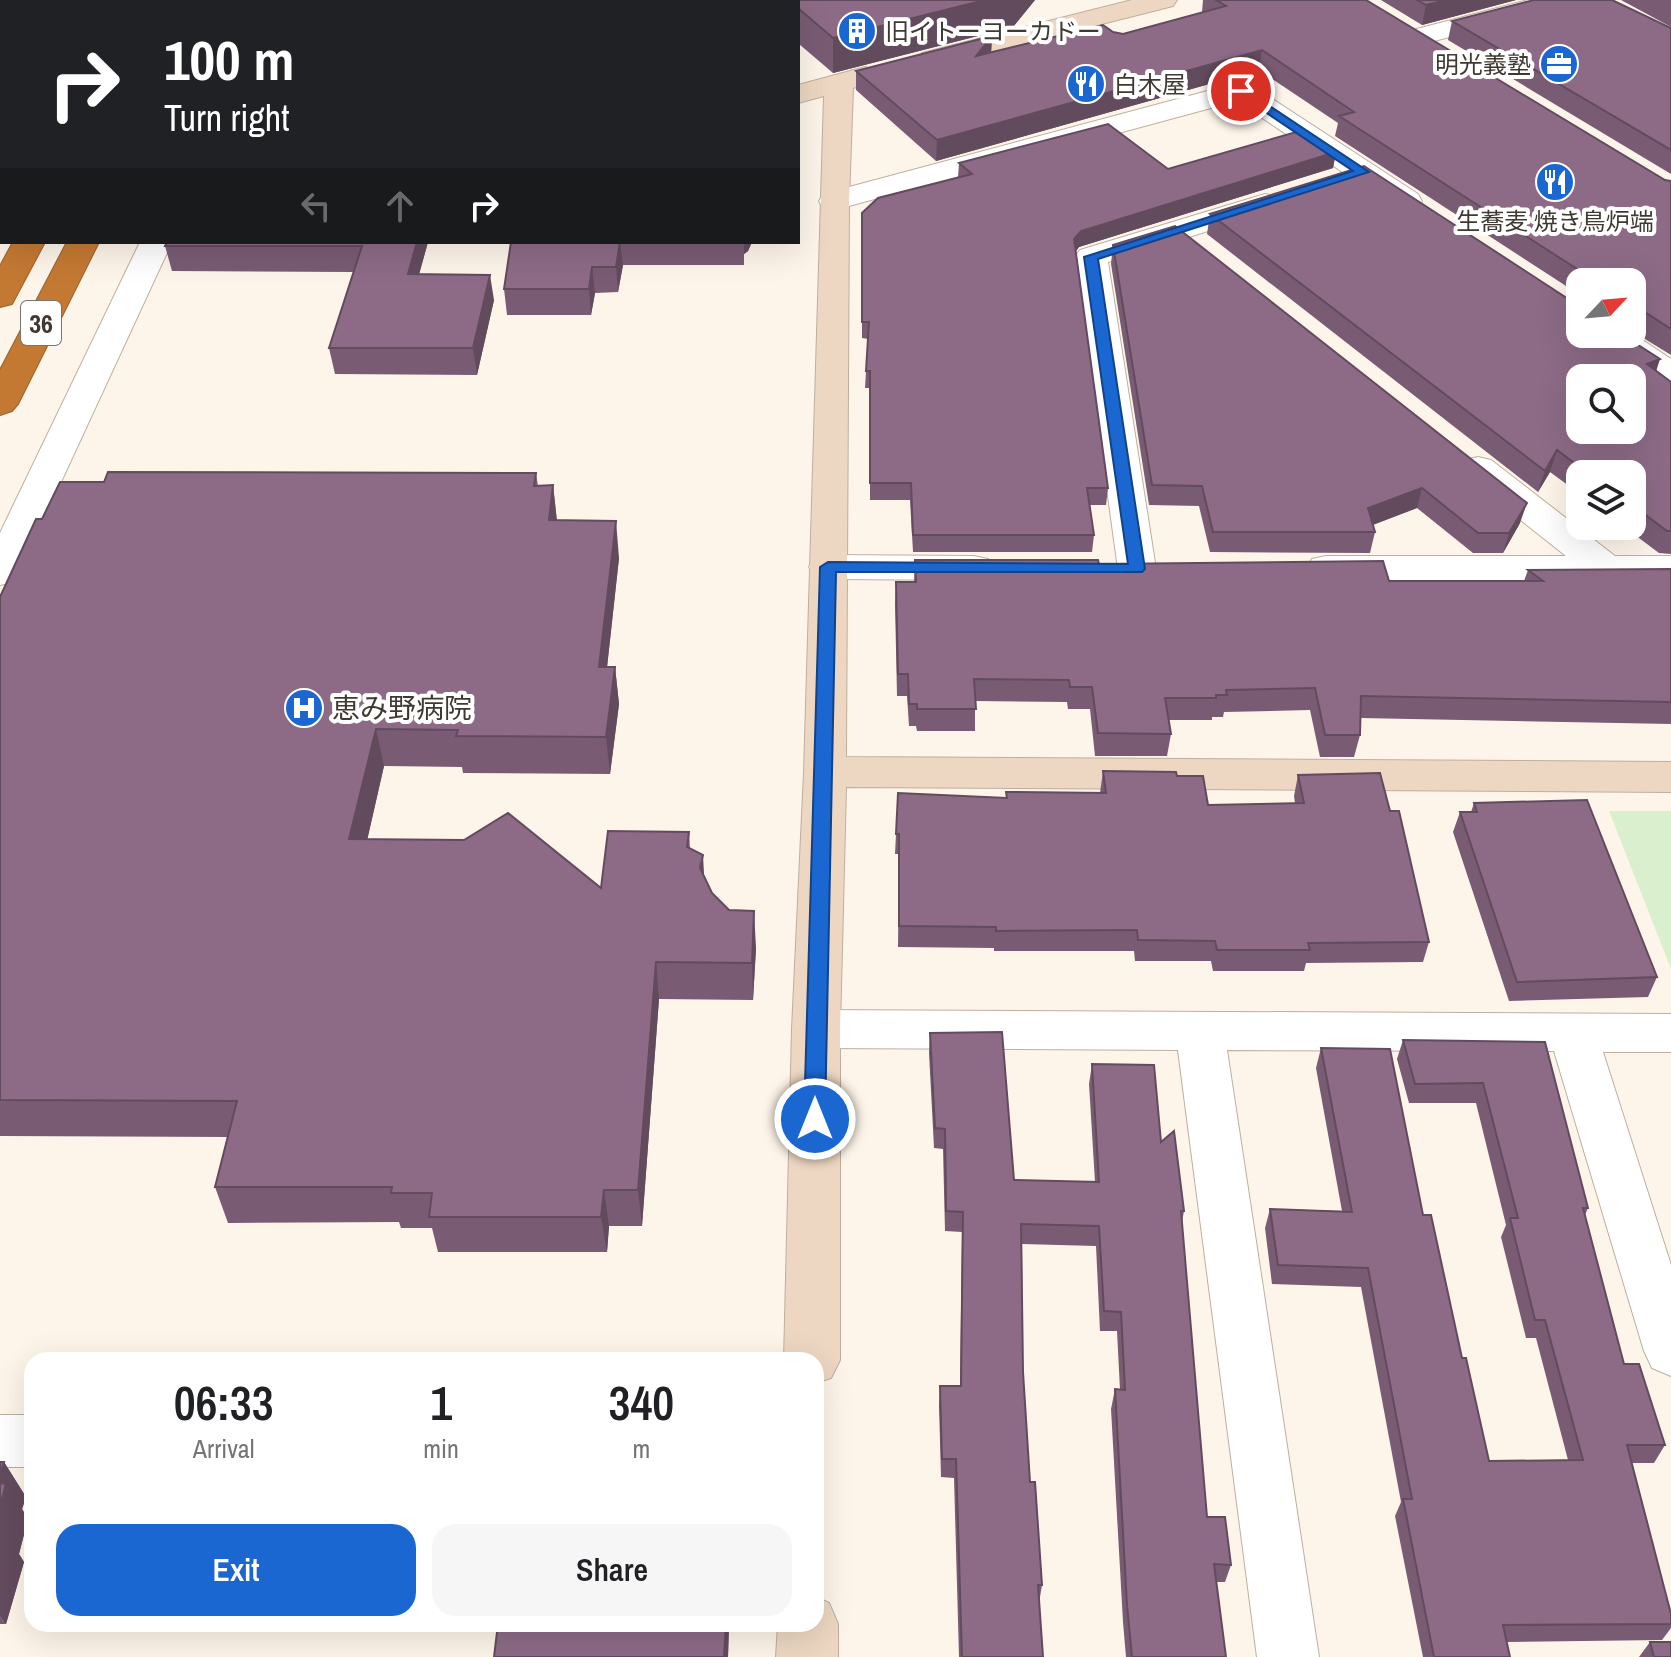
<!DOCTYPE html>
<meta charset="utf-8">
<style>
body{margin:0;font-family:"Archivo Narrow","Noto Sans JP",sans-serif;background:#f6f6f6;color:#202124;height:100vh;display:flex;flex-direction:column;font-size:30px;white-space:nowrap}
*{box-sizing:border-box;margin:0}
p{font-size:26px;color:#757577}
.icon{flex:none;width:44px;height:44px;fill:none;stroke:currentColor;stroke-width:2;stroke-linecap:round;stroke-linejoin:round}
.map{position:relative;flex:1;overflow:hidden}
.details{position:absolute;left:24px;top:1352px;width:800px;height:280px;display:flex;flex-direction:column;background:#fff;border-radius:24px;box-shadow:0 8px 32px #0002}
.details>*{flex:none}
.banner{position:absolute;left:0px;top:0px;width:800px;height:244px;box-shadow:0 8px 32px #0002;background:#202124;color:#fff;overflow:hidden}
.needle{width:52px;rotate:64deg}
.fabs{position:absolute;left:1566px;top:268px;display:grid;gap:16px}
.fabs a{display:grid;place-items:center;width:80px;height:80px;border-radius:16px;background:#fff;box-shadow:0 8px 32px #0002;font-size:40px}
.pin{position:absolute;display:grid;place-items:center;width:68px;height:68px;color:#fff;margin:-34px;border:4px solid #fff;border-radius:50%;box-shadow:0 2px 8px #0007}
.me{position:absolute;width:88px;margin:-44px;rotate:0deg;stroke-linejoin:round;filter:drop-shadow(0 0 6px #0008)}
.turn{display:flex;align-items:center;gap:28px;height:168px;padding:0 32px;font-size:36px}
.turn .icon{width:104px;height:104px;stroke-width:2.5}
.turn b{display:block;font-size:56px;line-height:68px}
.lanes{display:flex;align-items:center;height:76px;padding:0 32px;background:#0003;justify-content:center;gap:40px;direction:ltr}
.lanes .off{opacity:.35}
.eta{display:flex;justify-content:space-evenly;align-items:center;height:136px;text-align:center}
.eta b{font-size:48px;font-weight:600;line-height:56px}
.primary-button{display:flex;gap:16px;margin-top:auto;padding:16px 32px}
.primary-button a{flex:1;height:92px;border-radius:24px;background:#1b67d1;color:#fff;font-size:32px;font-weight:600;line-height:92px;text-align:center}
.primary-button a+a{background:#f6f6f6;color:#202124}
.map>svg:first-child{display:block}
</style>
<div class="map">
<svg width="1671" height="1657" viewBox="0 0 1671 1657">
<rect width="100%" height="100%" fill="#fef5ea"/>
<path fill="#daefcd" d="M1609,811H1671V969Z"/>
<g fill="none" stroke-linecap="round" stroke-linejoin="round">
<defs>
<path id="street" d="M1528,0H1572L1568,6L1419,45L1409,43L1405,37L1409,31Z
M0,24H2V40H0Z
M1241,82L1251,85L1418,194L1422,201L1418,208L1407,210L1396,208L1237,101L834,210L823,208L819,201L823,194Z
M1265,194L1276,196L1281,203L1276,210L1108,262L1156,569L1151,578L1137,581L1123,578L1118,569L1075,257L1080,250Z
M140,242H172L19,573L14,582L0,585V533Z
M1632,333L1671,359V384L1659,381L1598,341L1593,334Z
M1478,457L1491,460L1615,556H1671V580H1326L1312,577L1307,568L1312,559L1326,556H1566L1465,476L1460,468L1465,460Z
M828,555L974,556L988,559L993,568L988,577L974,580L828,579L814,576L809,567L814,558Z
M816,1010L1671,1014V1052H1603L1671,1265V1376L1652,1368L1644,1351L1554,1051L1227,1050L1319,1657H1257L1178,1050L816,1048L799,1042L792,1029L799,1016Z
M0,1415H32V1467H0Z"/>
<path id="secondary" d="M1132,0H1177L1173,6L932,67L922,65L918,59L922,53Z
M865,67L875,70L879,76L875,82L853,88L849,201L846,757L1671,762V792L846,787L840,1029V1360L831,1378L816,1383V1360H784L792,1029L804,772L824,96L798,103V85Z
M0,161H2V179H0Z
M816,1597L829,1603L838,1624V1657H776L778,1624H816Z"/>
<path id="highway" d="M13,242H45L12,304L0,307V266Z
M67,242H99L18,404L12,411L0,415V370Z"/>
</defs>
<use href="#street" stroke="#beaf9e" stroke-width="2"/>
<use href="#secondary" stroke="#beaf9e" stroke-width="2"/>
<use href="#highway" stroke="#956332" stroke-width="2"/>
<use href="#street" fill="#fff" fill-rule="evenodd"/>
<use href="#secondary" fill="#edd7c2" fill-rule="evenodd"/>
<use href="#highway" fill="#c47932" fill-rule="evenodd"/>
<defs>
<path id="rail" d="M32,2L41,0"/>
</defs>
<use href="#rail" stroke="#69635b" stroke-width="6"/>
<use href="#rail" stroke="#fff" stroke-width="4" stroke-dasharray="13" stroke-linecap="butt"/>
</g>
<path fill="#795c74" d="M250,0H1035L1013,27L833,73L799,44L798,2H251Z
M1203,0H1366L1665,180L1671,181V355L1632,331V282H1580V295L1335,136L1338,123L1259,70L936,161L856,90V71L992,36L991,52L1113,32L1123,34L1203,13L1202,12Z
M1381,0H1516L1422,25Z
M1621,0H1671V27Z
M1452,21L1671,28V174L1448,40Z
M1336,152L1333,168L1079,247L1076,251L1108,488L1106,505H1090L1094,535L1092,552H913L910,500H870V388H865L868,339L862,338V213L958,177L959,163L1168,169Z
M1210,214L1573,302L1671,382V554L1659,553L1623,526H1632V474H1580V494L1550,472L1538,492L1207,234Z
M428,242L419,274L494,300L477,375L335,374L329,348L354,272L172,271L165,246Z
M511,242H752L748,251L744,254V265H623L618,292L595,293L591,315H507L504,289Z
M1113,245L1520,523L1503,553H1473L1417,508L1373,525L1375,532L1370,553L1210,552L1199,506L1149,505L1111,264Z
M536,473L538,486L553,485L557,521L619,558L607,667H615L619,704L610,774L463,773L462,767L384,766L367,840L601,888L689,832L690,849L712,893L756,948L753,1000L659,999L642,1226H609L607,1252H438L432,1228H401L399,1222L228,1223L215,1187L227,1137L0,1136V597L104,482Z
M915,560L1099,564L1389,581H1524L1528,570L1671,569V724L1360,718V735L1354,757H1320L1310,710L1224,712L1223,717H1212V720H1169L1171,734L1167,756H1095L1090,709H1068L1067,702L975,701V731H917L916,726H909L907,696H897L895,604L896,582H914Z
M1103,771L1177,776L1208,805L1295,803L1294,796L1298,775L1390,811L1429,942L1423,962L1306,963L1304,971H1213L1211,961H1135L1134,951H994V948L898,947L899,854H895L896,834L1006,798V792L1100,793Z
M1474,803L1657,977L1648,997L1509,1001L1453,832L1460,812H1471Z
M930,1033L1014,1180L1095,1182L1089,1084L1092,1064L1161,1142L1184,1211L1182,1222L1207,1517L1231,1565L1225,1582H1216L1226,1657H1126L1123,1622L1111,1409L1115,1389L1120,1390L1117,1331H1100L1096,1246L1022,1244L1023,1372L1030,1482L1042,1585L1039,1603L1043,1657H959L954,1478L941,1477L939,1405L940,1386H960L962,1232L945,1231L943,1149L934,1148L929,1053Z
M1403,1040L1545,1042L1588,1208L1585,1215L1624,1364L1665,1445L1654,1463H1632L1671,1614V1628L1662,1640L1507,1642L1510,1657H1423L1395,1516L1401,1502L1361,1287L1272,1284L1265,1228L1270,1209L1342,1211L1316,1068L1321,1048L1423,1215L1489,1461L1568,1460L1536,1338H1526L1501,1237L1506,1225L1476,1103H1409L1397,1059Z
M0,1462H4L26,1497L22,1509L28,1519L19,1554L24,1562L6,1624H0Z
M463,1624H729L728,1657H494L498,1627H464Z
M1650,1642L1671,1657H1639Z"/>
<path fill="#634b5e" d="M985,0H1035L1013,27L833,73V38Z
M1447,0H1516L1422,25L1426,5Z
M799,9V44L798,59V17Z
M992,36L991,56H976Z
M1262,50L1259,70L936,161L937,140Z
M1336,152L1333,168L1079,247L1073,255L1074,239L1081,231Z
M417,242H428L412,300L408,274Z
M620,242L623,265L618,292L616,267Z
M744,242H752L748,251L744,254Z
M592,267L595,293L591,315L589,289Z
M490,275L494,300L477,375L473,348Z
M1660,359L1653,381L1647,364Z
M1557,450L1550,472L1538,492L1545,471Z
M553,485L557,522L549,520Z
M1422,488L1417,508L1364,528L1368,508Z
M1527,503L1520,523L1503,553L1509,533Z
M616,521L619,558L603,704L599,667Z
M615,667L619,704L610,774L606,737Z
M376,729L384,766L359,876L349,839Z
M703,855L705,892L700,868Z
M754,911L756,948L753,1000L752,963Z
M656,962L659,999L642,1226L638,1190Z
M604,1190L609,1226L607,1252L601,1217Z
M4,1462L26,1497L22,1509L28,1519L19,1554L24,1562L6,1624L0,1615V1475Z
M726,1624H729L728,1657H724Z"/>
<path fill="#8d6b87" stroke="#634b5e" stroke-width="2" fill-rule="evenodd" d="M254,0H985L833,38L799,9L798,17V2H255Z
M1216,0H1366L1665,180L1671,181V329L1640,309H1632V282H1588V276L1339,116L1354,112L1262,50L937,140L856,71L992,36L976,56L1103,25L1113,32L1123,34L1226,6Z
M1417,0H1447L1426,5Z
M1534,0H1612L1671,28V150L1452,21Z
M1108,124L1168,169L1303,130L1336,152L1081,231L1074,239L1108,488H1087L1094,535H913L911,483H870V371H866L869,322H862V213L878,198L972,174L959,163Z
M1364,166L1573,302L1580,304V334H1621L1660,359L1647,364L1671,382V531H1667L1632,505V474H1589L1557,450L1545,471L1210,214ZM1580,378H1632V430H1580Z
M1175,226L1527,503L1509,533H1478L1422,488L1368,508L1375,532H1213L1202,486L1152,485L1113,245Z
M167,242H417L408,274L490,275L473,348H329L362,246H165Z
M511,242H620L616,267H592L589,289H504Z
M108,472L536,473L534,486L553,485L549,520L616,521L599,667H615L606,737L456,736L458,730L376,729L349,839L464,840L508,813L601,888L608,831L689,832L687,847L703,855L700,868L712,893L729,910L754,911L752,963L656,962L638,1190H604L601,1217H429L432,1193H391L392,1187H215L237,1101L0,1100V597L36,519H42L60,482H104Z
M915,560H1098L1099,564L1383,561L1389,581H1543L1528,570L1671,569V702L1361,696L1360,735H1325L1315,688L1226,690L1227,695H1216V698H1165L1171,734L1098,733L1092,687H1070L1069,680L974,679L976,709H917V704H909L908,674H898L896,582H916Z
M1103,771L1176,772L1177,776H1203L1208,805L1304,803L1298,775L1380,773L1390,811H1399L1429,942L1308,943L1310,950H1217L1215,941L1138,940L1137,930L996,931V927L899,926V834H896L898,793L1007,798L1006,792L1106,793Z
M1587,800L1657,977L1517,982L1460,812H1477L1474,803Z
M1002,1032L1014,1180L1099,1182L1092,1064L1154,1065L1161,1142L1174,1131L1184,1211H1181L1207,1517H1225L1231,1565L1214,1564L1226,1657H1132L1127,1605L1115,1389L1125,1390L1121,1312L1104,1311L1099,1226L1021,1224L1023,1372L1030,1482H1035L1042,1585H1038L1043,1657H962L956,1459H942L940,1386H961L963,1212L946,1211L945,1129L935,1128L930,1033Z
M1403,1040L1545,1042L1588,1208H1583L1624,1364H1639L1665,1445H1627L1671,1614V1624L1503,1625L1510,1657H1434L1403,1499H1412L1368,1268L1278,1265L1270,1209L1352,1212L1321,1048L1390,1049L1423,1215H1431L1462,1358H1466L1489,1461L1583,1460L1545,1320H1535L1510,1218H1518L1483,1083L1415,1084Z
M0,1462H4L0,1475Z
M0,1483L6,1484L0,1506Z
M498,1624H726L724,1657H494Z
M1650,1642H1671V1657H1654Z"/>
<path fill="#1b67d1" stroke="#124388" stroke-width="2" d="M1241,87L1369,172L1098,259L1145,569L1142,572H836L825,1119L822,1125L815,1127L807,1125L804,1119L820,567L828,562L1128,564L1084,257L1353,171L1237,93V88Z"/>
<defs>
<symbol id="building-disc" viewBox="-11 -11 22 22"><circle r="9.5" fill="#1b67d1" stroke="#fff"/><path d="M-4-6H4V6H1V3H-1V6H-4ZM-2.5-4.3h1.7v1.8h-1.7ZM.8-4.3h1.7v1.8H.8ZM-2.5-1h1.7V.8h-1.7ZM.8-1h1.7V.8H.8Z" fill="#fff"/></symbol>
<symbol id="office-disc" viewBox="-11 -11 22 22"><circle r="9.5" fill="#1b67d1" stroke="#fff"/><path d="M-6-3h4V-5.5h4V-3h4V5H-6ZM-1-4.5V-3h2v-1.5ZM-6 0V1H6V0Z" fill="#fff"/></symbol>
<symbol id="restaurant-disc" viewBox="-11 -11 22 22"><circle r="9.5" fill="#1b67d1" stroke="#fff"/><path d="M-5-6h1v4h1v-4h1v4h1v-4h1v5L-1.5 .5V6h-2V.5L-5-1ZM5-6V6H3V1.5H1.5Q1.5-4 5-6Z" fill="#fff"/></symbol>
<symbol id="hospital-disc" viewBox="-11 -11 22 22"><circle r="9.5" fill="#1b67d1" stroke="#fff"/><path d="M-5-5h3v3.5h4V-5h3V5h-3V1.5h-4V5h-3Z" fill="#fff"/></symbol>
</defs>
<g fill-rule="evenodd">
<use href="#building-disc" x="835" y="9" width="44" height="44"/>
<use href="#office-disc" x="1537" y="42" width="44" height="44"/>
<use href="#restaurant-disc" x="1064" y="62" width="44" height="44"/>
<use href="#restaurant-disc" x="1533" y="160" width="44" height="44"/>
<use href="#hospital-disc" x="282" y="686" width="44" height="44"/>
</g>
<g text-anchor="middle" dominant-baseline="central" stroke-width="8" stroke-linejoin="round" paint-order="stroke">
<g font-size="24" fill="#3f3932" stroke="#fff" text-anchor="start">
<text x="885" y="31">旧イトーヨーカドー</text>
<text x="1531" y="64" text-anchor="end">明光義塾</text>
<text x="1114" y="84">白木屋</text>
<text x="1555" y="221" text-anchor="middle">生蕎麦 焼き鳥炉端</text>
</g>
<rect fill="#fff" stroke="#797470" stroke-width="2" x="21" y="301" width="40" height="44" rx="6"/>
<g font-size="26" font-weight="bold" fill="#3f3932">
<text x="41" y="323">36</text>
</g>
<g font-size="28" fill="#3f3932" stroke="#fff" text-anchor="start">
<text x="332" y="708">恵み野病院</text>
</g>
</g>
</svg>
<div class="fabs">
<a><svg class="needle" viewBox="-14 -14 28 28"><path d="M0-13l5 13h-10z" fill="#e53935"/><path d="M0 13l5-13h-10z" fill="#757577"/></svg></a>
<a><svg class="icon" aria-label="search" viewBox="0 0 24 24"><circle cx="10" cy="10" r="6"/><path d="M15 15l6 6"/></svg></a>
<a><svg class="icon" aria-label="layers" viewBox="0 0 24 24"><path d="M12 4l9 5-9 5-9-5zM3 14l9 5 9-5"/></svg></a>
</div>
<div class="pin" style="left:1241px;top:91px;background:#d93025"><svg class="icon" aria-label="arrive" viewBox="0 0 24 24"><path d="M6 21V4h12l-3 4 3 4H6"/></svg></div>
<svg class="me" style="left:815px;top:1119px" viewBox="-20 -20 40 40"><circle r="17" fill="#1b67d1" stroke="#fff" stroke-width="3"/><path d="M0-11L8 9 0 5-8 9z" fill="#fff"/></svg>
<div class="banner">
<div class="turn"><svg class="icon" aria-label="right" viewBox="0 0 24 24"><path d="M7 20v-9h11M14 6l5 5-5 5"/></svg><div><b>100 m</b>Turn right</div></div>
<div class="lanes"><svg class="icon off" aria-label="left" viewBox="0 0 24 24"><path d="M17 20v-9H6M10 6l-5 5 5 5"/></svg><svg class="icon off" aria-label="ahead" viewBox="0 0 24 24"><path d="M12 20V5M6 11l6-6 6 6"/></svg><svg class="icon" aria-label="right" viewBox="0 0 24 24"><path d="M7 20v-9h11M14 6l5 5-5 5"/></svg></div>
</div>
<section class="details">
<div class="eta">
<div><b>06:33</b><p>Arrival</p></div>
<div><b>1</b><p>min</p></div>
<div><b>340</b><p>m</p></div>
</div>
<div class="primary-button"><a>Exit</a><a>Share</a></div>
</section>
</div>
